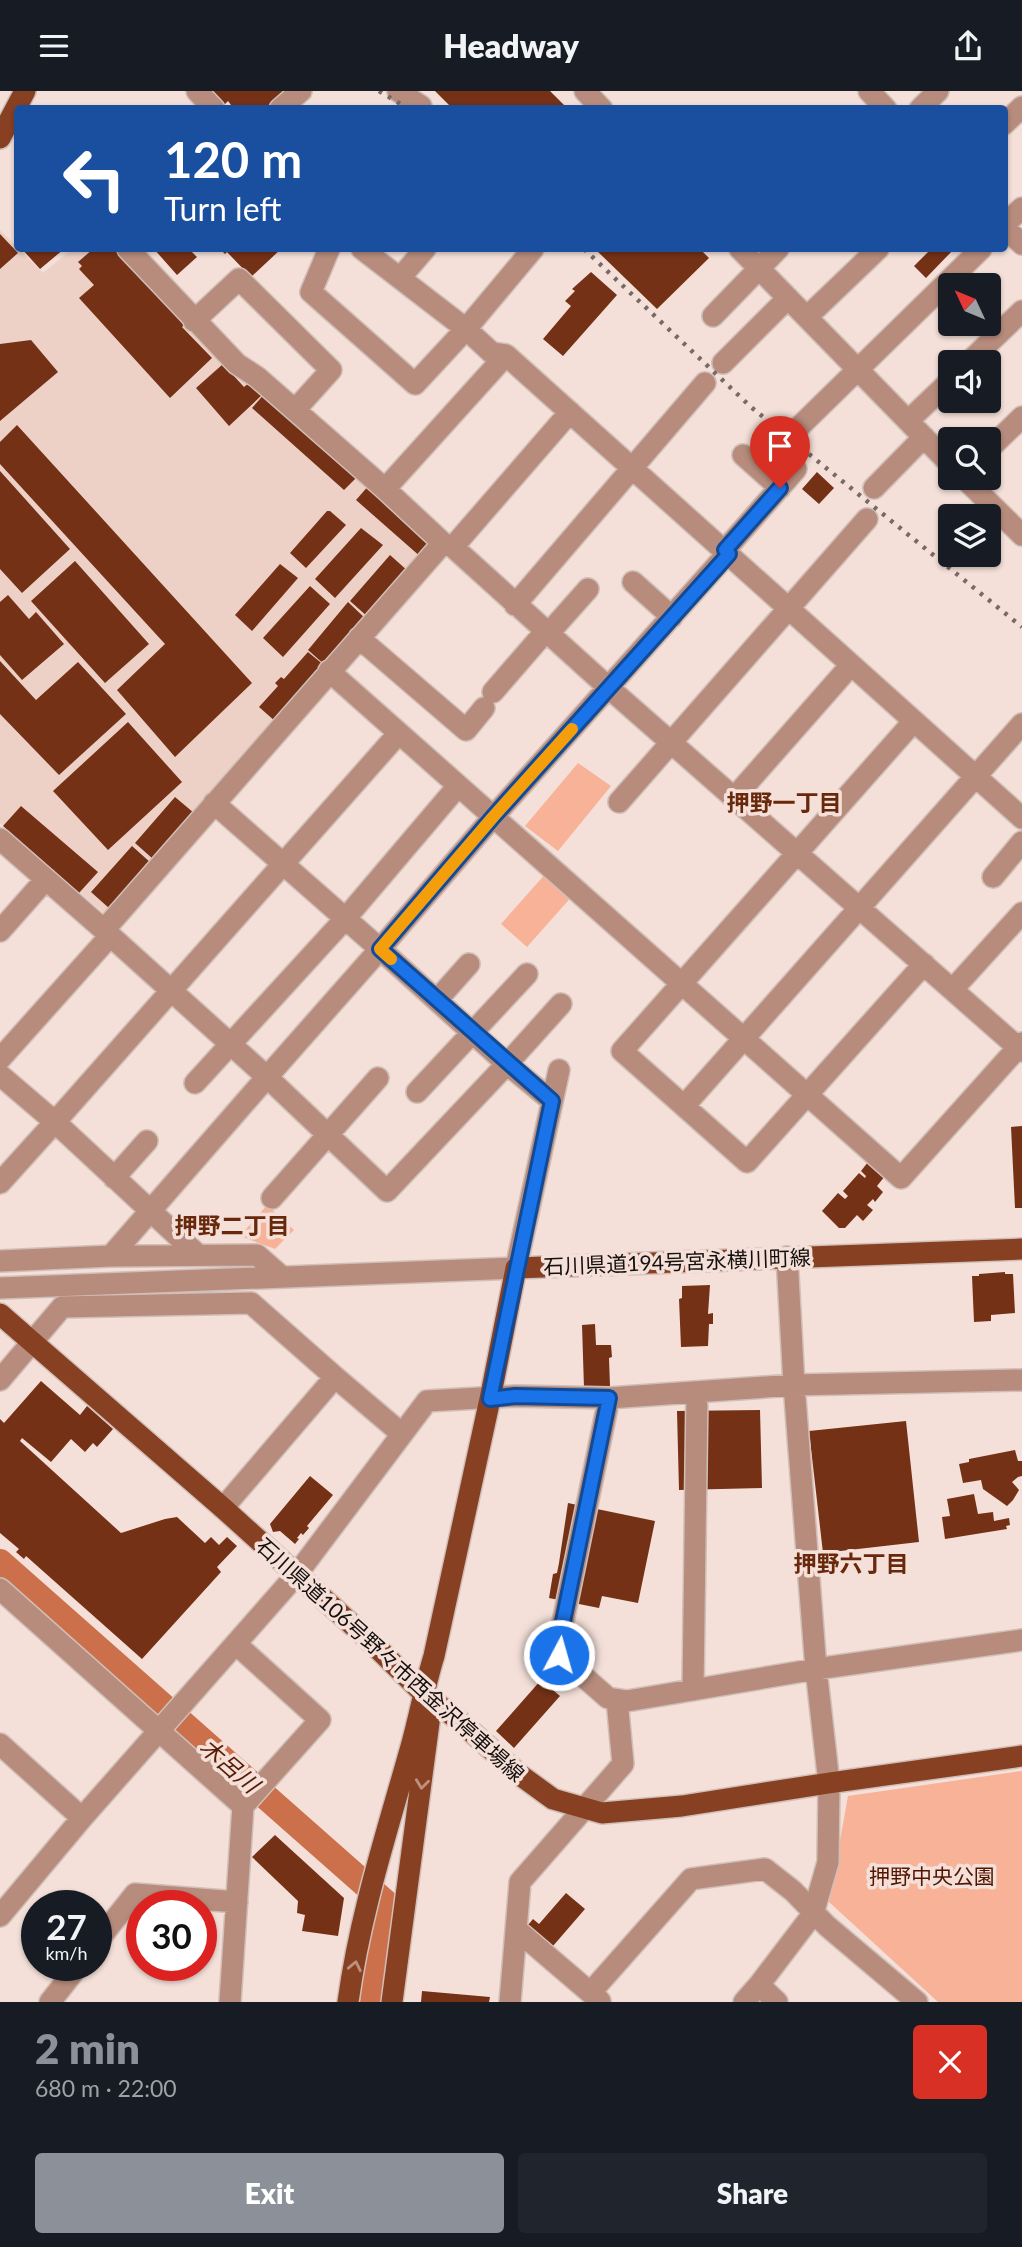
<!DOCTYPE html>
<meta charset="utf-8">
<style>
body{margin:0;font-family:Lato,"Noto Sans JP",sans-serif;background:#20242c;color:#f1f3f6;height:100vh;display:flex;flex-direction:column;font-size:26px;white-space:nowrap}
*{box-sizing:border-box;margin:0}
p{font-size:23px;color:#9ea1a6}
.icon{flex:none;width:38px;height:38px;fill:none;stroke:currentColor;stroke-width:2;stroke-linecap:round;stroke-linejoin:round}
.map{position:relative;height:1911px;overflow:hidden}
.details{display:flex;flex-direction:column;background:#171b24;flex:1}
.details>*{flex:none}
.hud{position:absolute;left:14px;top:14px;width:994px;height:147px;border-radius:7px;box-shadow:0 2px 5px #0004;background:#1a4fa0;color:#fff;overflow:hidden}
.needle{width:46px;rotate:314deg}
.controls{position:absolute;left:938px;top:182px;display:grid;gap:14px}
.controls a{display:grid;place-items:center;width:63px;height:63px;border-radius:7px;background:#171b24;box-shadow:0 2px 5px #0004;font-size:35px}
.speed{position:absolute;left:21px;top:1799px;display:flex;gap:14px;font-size:35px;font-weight:700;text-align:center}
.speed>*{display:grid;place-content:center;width:91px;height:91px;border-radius:50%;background:#171b24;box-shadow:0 2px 5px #0004;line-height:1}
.speed small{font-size:18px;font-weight:400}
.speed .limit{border:10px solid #d22;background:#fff;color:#111}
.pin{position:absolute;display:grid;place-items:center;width:60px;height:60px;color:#fff;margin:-72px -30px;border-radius:50% 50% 50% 0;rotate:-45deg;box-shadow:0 0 7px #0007}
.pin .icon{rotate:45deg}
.me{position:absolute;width:77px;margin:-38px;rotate:6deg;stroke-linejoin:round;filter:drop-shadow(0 0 5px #0008)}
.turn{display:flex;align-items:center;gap:24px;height:147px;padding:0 35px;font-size:32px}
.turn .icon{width:91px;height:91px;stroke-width:2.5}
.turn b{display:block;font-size:49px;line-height:60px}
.round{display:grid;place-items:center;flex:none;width:74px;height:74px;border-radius:7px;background:#20242c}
.headline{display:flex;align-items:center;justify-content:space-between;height:119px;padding:0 35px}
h1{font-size:42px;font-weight:800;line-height:52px;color:#8c9099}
.cta{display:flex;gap:14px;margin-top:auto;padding:14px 35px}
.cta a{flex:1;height:80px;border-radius:7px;background:#8c9099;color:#fff;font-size:28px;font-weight:800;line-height:80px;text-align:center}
.cta a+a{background:#20242c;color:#f1f3f6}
header{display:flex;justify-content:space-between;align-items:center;height:91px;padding:0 35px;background:#171b24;font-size:32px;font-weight:800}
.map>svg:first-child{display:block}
</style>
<header><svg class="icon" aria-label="menu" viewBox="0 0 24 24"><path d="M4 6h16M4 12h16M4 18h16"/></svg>Headway<svg class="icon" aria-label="share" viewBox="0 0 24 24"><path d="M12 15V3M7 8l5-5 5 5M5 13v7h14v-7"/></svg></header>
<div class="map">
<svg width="1022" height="1911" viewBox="0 0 1022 1911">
<rect width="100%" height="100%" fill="#f4e0d9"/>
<path fill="#edd1c7" d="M0,139L43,182L72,158H118L238,289L253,292L436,453L104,822L0,732Z"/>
<path fill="#f8b298" d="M578,672L611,695L558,760L525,735Z
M548,780L574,803L527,856L501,833Z
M267,1114L294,1139L275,1158L240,1145Z
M1022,1680V1911H938L829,1811L848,1705Z"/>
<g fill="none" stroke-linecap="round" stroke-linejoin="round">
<path stroke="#cc704c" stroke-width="26" d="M0,1471L385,1811L373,1911"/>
</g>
<path fill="#743116" d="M209,0H290L270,18H234L228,10L223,15Z
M435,0H550L568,18H453Z
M0,143L18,162L0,178Z
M22,158H64L40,178Z
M93,158H119L134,178L184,234L182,236L212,267L170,307L79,207L94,194L79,178L82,175L78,171Z
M154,158H189L197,166L177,184Z
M220,158H281L251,186L227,161L225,163Z
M595,158H700L709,167L657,218Z
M927,158H954L926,187L914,175L929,160Z
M591,181L617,204L563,265L543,248L571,215L565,210L575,200L572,198Z
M31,249L58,281L0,330V253Z
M223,273L244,296L250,291L262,304L229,335L196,297Z
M266,301L359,384L344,399L252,317Z
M17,334L252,592L175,666L117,599L165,553L0,373V351Z
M0,380L70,458L22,502L0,478Z
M817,381L834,397L819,413L802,398Z
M370,393L432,449L422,467L356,409Z
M327,420H330L346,434L306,477L290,462Z
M361,437L383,454L335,507L315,488Z
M390,464L409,481L369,527L350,510Z
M75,470L149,553L105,592L31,510Z
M280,473L298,487L252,540L235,524Z
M310,495L330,513L283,566L263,547Z
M8,504L29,528L36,521L64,553L22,589L0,564V511Z
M348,511L367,529L326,575L308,559Z
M308,561L325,575L276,631L259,616L278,595L275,592L281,586L284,588Z
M0,570L36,609L78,571L126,623L59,684L0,623Z
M128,631L182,691L108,759L53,700Z
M175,706L194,722L153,768L135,752Z
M21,715L98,781L79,802L3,735Z
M132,755L151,772L110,818L91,801Z
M1022,1035V1117H1015L1011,1036Z
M868,1071L885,1085L877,1095L883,1101L875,1111L873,1108L867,1114L873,1119L863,1130L857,1124L845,1137H839L822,1120L838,1102L845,1108L848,1105L843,1100L859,1082L865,1087L866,1085L861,1080Z
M1005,1181V1183H1013L1015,1222L991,1224V1230L974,1231L972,1185H979V1183Z
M710,1194L708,1223L713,1222V1233H709L708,1255L681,1256L679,1208L682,1207V1195Z
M595,1233L596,1254H611L612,1266L609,1267L610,1295L584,1297L582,1234Z
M41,1290L80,1324L87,1315L113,1338L97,1356L93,1352L85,1361L71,1348L51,1371L22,1347L20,1350L121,1442L165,1428L177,1426L205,1452L211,1446L219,1454L227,1446L237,1455L217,1476L221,1481L142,1568L26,1465L24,1468L16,1461L19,1458L0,1442V1328L4,1332Z
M760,1319L762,1397L679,1399L677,1320Z
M906,1330L919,1451L823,1462L809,1340Z
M1015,1359L1018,1370H1022V1385L1018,1386L1012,1391L1019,1399L1013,1409L1007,1415L983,1398L981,1389L963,1392L959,1373L969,1371V1368Z
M310,1385L333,1404L307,1435L309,1437L303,1444L301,1442L297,1447L299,1448L295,1453L280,1440L273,1441L270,1433Z
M974,1403L978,1423L993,1421L994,1430L1009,1427L1010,1434L1006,1435L1007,1438L945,1448L942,1426L950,1425L947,1408Z
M568,1412L655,1430L638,1512L602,1505L599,1517L549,1507L553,1483L557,1482L559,1472Z
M541,1589L560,1605L514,1657L496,1640Z
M275,1744L344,1807L338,1845L302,1840L305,1824L297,1822L298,1810L252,1766Z
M566,1802L585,1818L553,1855L528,1834L533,1828L539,1833Z
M422,1900L490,1906L489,1911H421Z"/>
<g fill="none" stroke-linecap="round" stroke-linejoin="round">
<defs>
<path id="minor" d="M197,0L214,18
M398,0L421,15
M585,0L602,18
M869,0L886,18
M280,18L301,0
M920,18L938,0
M1004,33L1022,16
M1004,134L1022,117
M1004,136L1022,153
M128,158L237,273L257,286L385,398L443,452L453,456L609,597L1022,960
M329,158L311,201L415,293L466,238L533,158
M362,158L466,238L492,262L506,264L1022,727
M740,158L950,373
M400,187L425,158
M713,225L778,158
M807,226L878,158
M194,230L239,188L331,279L295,319
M969,271L1022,220
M723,272L788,207
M908,330L950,290
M796,339L981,158
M989,358L1022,326
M743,364L780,397
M964,387L1022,444
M874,397L924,346
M385,398L506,264
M453,456L570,321
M725,459L796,378
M633,491L672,526
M515,514L705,292
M548,543L588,498
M359,547L466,639L484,617
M329,580L901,1087L1022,952
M493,601L545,541
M914,630L622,960L747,1071L924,873
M734,707L851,574
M619,711L867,428
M214,712L380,858L267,986L387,1100L507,973L552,1010
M0,748L104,839
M993,786L1022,751
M0,840L46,788
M953,898L1022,822
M437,909L469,873
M561,913L507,973L380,858L493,726L728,462
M0,968L110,845
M0,984L55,1031L0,1092
M195,992L345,828L458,695
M417,1001L527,883
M684,1015L1022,633
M114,1087L147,1050
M272,1107L378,987
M198,1164L55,1031L399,642
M0,1170L111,1165
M282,1186L257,1164L111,1165L267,986L104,839L443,452
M0,1197L516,1177L559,979
M335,1286L402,1343
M0,1289L62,1216L251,1212L335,1286L223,1417
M609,1307L559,1550V1564L608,1607L627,1610L816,1578L1022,1549
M0,1498L243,1715L230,1911
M236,1553L320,1629L243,1715
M693,1599L697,1302
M0,1653L82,1727
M0,1825L82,1727L297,1483L427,1310L515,1305L609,1307L794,1294L1022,1289
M517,1839L600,1910
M96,1852L135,1803L237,1811
M759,1894L777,1911
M591,1901L691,1788L765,1778L793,1800L827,1835L917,1911
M50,1911L79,1874
M510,1911L520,1791L623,1673L617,1609
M744,1911L759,1894L813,1823L828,1771L829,1692L816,1578L794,1294L787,1166"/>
<path id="major" d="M0,47L25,0
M0,1223L223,1417L368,1548L423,1602L457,1628L520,1684L553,1708L602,1722L682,1715L829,1692L1022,1665
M348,1911C360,1822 388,1738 412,1652C420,1623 425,1594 434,1565L490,1308L516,1177L1022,1158
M392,1911L430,1624"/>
</defs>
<use href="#minor" stroke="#d0bfb8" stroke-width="24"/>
<use href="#major" stroke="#d0bfb8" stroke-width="24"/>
<use href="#minor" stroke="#b78c7c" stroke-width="21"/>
<use href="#major" stroke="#884023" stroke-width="21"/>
<path stroke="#766a66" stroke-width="4.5" stroke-dasharray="3.5 7" stroke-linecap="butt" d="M379,0L409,18
M584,158L751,316L1022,536"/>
</g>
<defs><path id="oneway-chevron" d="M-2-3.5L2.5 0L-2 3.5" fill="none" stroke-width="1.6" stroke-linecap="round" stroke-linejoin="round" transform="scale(1.75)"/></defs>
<g stroke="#be907e">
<use href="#oneway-chevron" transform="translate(422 1693) rotate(97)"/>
<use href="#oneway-chevron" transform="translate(355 1875) rotate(-78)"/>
</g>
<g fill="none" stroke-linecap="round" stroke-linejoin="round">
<defs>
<path id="route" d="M559,1564V1550L609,1307L515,1305L490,1308L552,1010L380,858L493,726L729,463L725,459L780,397"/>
</defs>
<use href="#route" stroke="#114b97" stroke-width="18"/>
<use href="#route" stroke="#1a73e8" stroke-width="12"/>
<path stroke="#f59e0b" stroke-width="12" d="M391,868L380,858L493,726L572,638"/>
</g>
<g text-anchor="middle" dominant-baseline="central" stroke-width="7" stroke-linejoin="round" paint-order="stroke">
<g font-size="21" fill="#150f0d" stroke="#f4e0d9">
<text transform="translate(677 1170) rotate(-2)">石川県道194号宮永横川町線</text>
<text transform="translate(391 1568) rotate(42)">石川県道106号野々市西金沢停車場線</text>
</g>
<g font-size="21" fill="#511600" stroke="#f4e0d9">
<text x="932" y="1784">押野中央公園</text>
</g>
<g font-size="23" font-weight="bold" fill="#68280c" stroke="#f4e0d9">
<text x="784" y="711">押野一丁目</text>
<text x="232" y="1134">押野二丁目</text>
<text x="851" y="1472">押野六丁目</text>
</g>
<g font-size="23" font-style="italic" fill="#561b01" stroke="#f4e0d9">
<text transform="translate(230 1674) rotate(41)">木呂川</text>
</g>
</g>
</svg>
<div class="controls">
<a><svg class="needle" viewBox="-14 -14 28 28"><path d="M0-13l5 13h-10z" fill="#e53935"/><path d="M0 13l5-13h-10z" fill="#9ea1a6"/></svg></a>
<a><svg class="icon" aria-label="sound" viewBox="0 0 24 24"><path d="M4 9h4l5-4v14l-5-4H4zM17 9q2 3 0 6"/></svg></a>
<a><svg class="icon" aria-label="search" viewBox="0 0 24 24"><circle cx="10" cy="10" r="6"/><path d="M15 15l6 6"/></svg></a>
<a><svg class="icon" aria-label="layers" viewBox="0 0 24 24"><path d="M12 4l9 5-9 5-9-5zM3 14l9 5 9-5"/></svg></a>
</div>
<div class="speed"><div>27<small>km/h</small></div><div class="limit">30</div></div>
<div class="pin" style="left:780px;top:397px;background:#d93025"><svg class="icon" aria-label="arrive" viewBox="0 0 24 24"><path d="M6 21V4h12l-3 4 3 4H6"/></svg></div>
<svg class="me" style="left:559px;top:1564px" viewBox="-20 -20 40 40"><circle r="17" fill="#1a73e8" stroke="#fff" stroke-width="3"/><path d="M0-11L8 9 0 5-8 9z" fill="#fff"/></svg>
<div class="hud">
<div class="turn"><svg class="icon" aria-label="left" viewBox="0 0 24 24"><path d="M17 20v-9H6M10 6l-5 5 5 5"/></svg><div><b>120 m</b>Turn left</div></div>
</div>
</div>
<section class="details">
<div class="headline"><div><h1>2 min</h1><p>680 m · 22:00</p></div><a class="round" style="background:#d93025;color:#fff"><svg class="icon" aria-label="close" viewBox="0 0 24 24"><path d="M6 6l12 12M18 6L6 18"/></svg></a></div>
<div class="cta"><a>Exit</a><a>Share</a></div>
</section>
